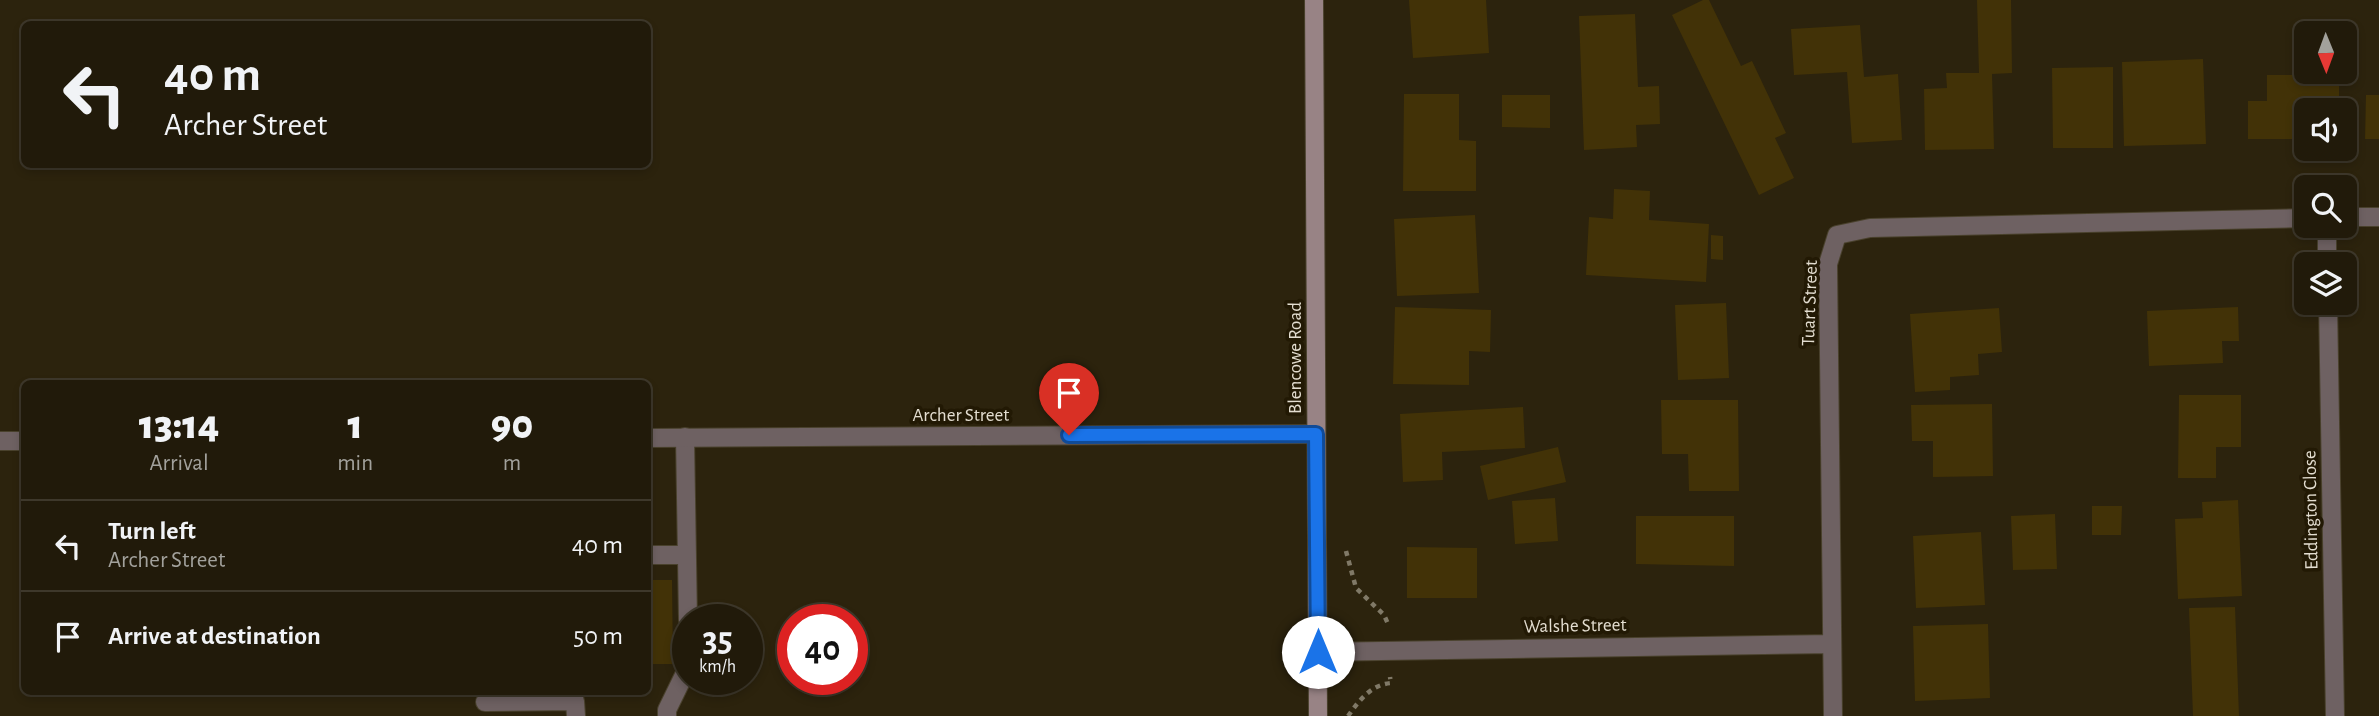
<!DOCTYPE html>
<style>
body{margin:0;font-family:"Alegreya Sans",sans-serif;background:#292313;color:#f1f3f6;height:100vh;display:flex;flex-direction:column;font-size:26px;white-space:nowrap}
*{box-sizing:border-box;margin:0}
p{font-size:23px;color:#a2a19c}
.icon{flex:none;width:38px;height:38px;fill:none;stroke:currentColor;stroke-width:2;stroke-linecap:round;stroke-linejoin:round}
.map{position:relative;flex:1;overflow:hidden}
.drawer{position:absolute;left:21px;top:380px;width:630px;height:315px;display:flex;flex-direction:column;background:#211a0a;border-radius:10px;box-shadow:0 4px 10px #0003,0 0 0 2px #3e382b}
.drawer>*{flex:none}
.top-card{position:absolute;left:21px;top:21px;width:630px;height:147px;border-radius:10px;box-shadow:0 4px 10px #0003,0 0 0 2px #3e382b;background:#211a0a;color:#f1f3f6;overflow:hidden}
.needle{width:46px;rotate:179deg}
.fabs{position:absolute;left:2294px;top:21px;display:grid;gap:14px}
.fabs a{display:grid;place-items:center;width:63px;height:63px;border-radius:10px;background:#211a0a;box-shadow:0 4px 10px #0003,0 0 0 2px #3e382b;font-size:35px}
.speed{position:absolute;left:672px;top:604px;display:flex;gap:14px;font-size:35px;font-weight:700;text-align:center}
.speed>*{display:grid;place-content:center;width:91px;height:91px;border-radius:50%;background:#211a0a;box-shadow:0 4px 10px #0003,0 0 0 2px #3e382b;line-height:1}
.speed small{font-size:18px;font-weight:400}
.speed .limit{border:10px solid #d22;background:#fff;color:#111}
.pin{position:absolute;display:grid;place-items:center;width:60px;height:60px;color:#fff;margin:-72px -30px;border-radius:50% 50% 50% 0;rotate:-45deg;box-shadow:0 0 7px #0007}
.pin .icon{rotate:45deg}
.me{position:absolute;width:77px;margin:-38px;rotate:0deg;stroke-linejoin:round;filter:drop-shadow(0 0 5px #0008)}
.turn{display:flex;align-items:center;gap:24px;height:147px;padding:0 28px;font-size:32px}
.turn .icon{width:91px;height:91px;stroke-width:2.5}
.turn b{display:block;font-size:49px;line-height:60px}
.eta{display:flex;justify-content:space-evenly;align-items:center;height:119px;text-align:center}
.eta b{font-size:42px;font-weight:800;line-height:49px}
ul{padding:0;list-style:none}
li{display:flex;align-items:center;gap:21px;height:91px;padding:0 28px;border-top:2px solid #3e382b}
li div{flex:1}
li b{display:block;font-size:26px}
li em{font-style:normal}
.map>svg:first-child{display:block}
</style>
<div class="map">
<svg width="2379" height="716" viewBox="0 0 2379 716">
<rect width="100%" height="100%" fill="#2c230d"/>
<path fill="#423207" d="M1409,0H1486L1489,53L1413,58Z
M1703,0H1709L1741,66L1752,61L1786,133L1775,138L1794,178L1759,195L1672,15Z
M1977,0H2011L2012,73L1992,74L1994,149L1925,150L1924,89L1947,88L1946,73H1979Z
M1635,14L1638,87L1659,86L1660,124L1636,125L1637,147L1584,150L1579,16Z
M1860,25L1864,77L1898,74L1902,140L1852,143L1847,72L1794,75L1791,29Z
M2203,59L2206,144L2124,146L2122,62Z
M2113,67V148H2053L2052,68Z
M2267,75H2339V110H2306V139H2248V101H2267Z
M1404,94H1459V140L1476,141V191H1403Z
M1502,95H1550V128L1502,127Z
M2366,95H2379V139H2365Z
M1614,189L1650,191L1649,220L1709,224L1706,282L1586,275L1589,217L1613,219Z
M1475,215L1479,293L1397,296L1394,219Z
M1711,235L1723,236V260L1711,259Z
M1726,303L1729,378L1678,380L1675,305Z
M1395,307L1491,310L1490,352L1469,351V385L1393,384Z
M2238,307L2239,341H2222L2223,363L2149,366L2147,311Z
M1999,308L2002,352L1978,354L1979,375L1950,377V390L1915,392L1910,314Z
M2179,395H2241V447H2216V478H2178Z
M1661,400H1738L1739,491H1689L1688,454H1662Z
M1992,404L1993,476L1933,477V441H1912L1911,405Z
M1523,407L1525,448L1442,452L1443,480L1403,482L1400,414Z
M1558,447L1566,482L1488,500L1480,466Z
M1555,498L1558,541L1515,544L1512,501Z
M2238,500L2242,596L2178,599L2175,519L2203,518L2202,502Z
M2092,506H2122L2121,535H2092Z
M2055,514L2057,569L2013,570L2011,516Z
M1636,516H1734V566L1636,564Z
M1981,532L1985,605L1916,608L1913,536Z
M1407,547L1477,548V598H1407Z
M648,580H672L673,664H648Z
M2235,607L2239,716H2193L2189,608Z
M1988,624L1990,698L1915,701L1913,626Z"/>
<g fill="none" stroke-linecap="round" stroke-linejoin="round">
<defs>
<path id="lane" d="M685,437L688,620
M648,555H687
M485,702L575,701L576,716
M667,716V710L688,667"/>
<path id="street" d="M2345,217H2379
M2327,226V264
M2328,303L2335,716
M648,438L1316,434
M0,441H24
M1318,652L1832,644
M1833,716L1828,264L1837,235L1870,228L2306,218"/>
<path id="secondary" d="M1314,0L1318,716"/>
</defs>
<use href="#lane" stroke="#49412c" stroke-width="20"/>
<use href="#street" stroke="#49412c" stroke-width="20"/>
<use href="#secondary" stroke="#49412c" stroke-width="20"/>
<path stroke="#807967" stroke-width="4.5" stroke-dasharray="5 5" stroke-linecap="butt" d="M1346,551L1356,588L1384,615L1389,626
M1348,716C1359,701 1370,685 1391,683L1390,677"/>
<use href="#lane" stroke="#6e6162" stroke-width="18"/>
<use href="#street" stroke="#6e6162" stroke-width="18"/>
<use href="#secondary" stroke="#988385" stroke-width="18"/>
</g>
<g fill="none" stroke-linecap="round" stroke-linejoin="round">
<defs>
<path id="route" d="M1069,435L1316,434L1318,652"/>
</defs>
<use href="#route" stroke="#114b97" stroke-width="18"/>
<use href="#route" stroke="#1a73e8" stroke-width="12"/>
</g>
<g text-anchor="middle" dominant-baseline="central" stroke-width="7" stroke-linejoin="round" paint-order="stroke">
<g font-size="19" fill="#e3ddd0" stroke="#221904">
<text transform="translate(1810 303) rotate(-88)">Tuart Street</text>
<text transform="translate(1295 358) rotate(-90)">Blencowe Road</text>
<text x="961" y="415">Archer Street</text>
<text transform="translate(2311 510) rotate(-91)">Eddington Close</text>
<text transform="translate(1575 626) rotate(-1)">Walshe Street</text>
</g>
</g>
</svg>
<div class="fabs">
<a><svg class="needle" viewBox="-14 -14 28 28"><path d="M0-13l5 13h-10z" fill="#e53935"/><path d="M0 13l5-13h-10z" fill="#a2a19c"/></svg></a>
<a><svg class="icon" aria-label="sound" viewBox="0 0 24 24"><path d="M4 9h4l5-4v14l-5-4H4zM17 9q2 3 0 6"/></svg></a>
<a><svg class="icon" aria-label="search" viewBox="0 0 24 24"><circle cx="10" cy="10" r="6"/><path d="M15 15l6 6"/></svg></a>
<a><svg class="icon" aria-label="layers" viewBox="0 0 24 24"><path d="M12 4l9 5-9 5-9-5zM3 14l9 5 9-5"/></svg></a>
</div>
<div class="speed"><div>35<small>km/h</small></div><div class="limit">40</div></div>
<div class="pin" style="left:1069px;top:435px;background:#d93025"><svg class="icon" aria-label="arrive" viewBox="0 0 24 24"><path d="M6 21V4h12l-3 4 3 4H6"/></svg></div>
<svg class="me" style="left:1318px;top:652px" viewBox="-20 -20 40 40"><circle r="19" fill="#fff"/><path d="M0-13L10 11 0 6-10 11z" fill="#1a73e8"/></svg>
<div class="top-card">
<div class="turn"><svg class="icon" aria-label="left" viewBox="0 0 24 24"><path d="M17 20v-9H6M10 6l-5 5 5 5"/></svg><div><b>40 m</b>Archer Street</div></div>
</div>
<section class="drawer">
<div class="eta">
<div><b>13:14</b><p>Arrival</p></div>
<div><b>1</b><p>min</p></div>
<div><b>90</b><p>m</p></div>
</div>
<ul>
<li><svg class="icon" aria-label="left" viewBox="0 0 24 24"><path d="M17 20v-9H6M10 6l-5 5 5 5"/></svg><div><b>Turn left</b><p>Archer Street</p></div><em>40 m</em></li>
<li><svg class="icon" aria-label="arrive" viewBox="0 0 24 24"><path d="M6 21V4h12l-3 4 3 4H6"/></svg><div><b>Arrive at destination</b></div><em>50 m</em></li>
</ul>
</section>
</div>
